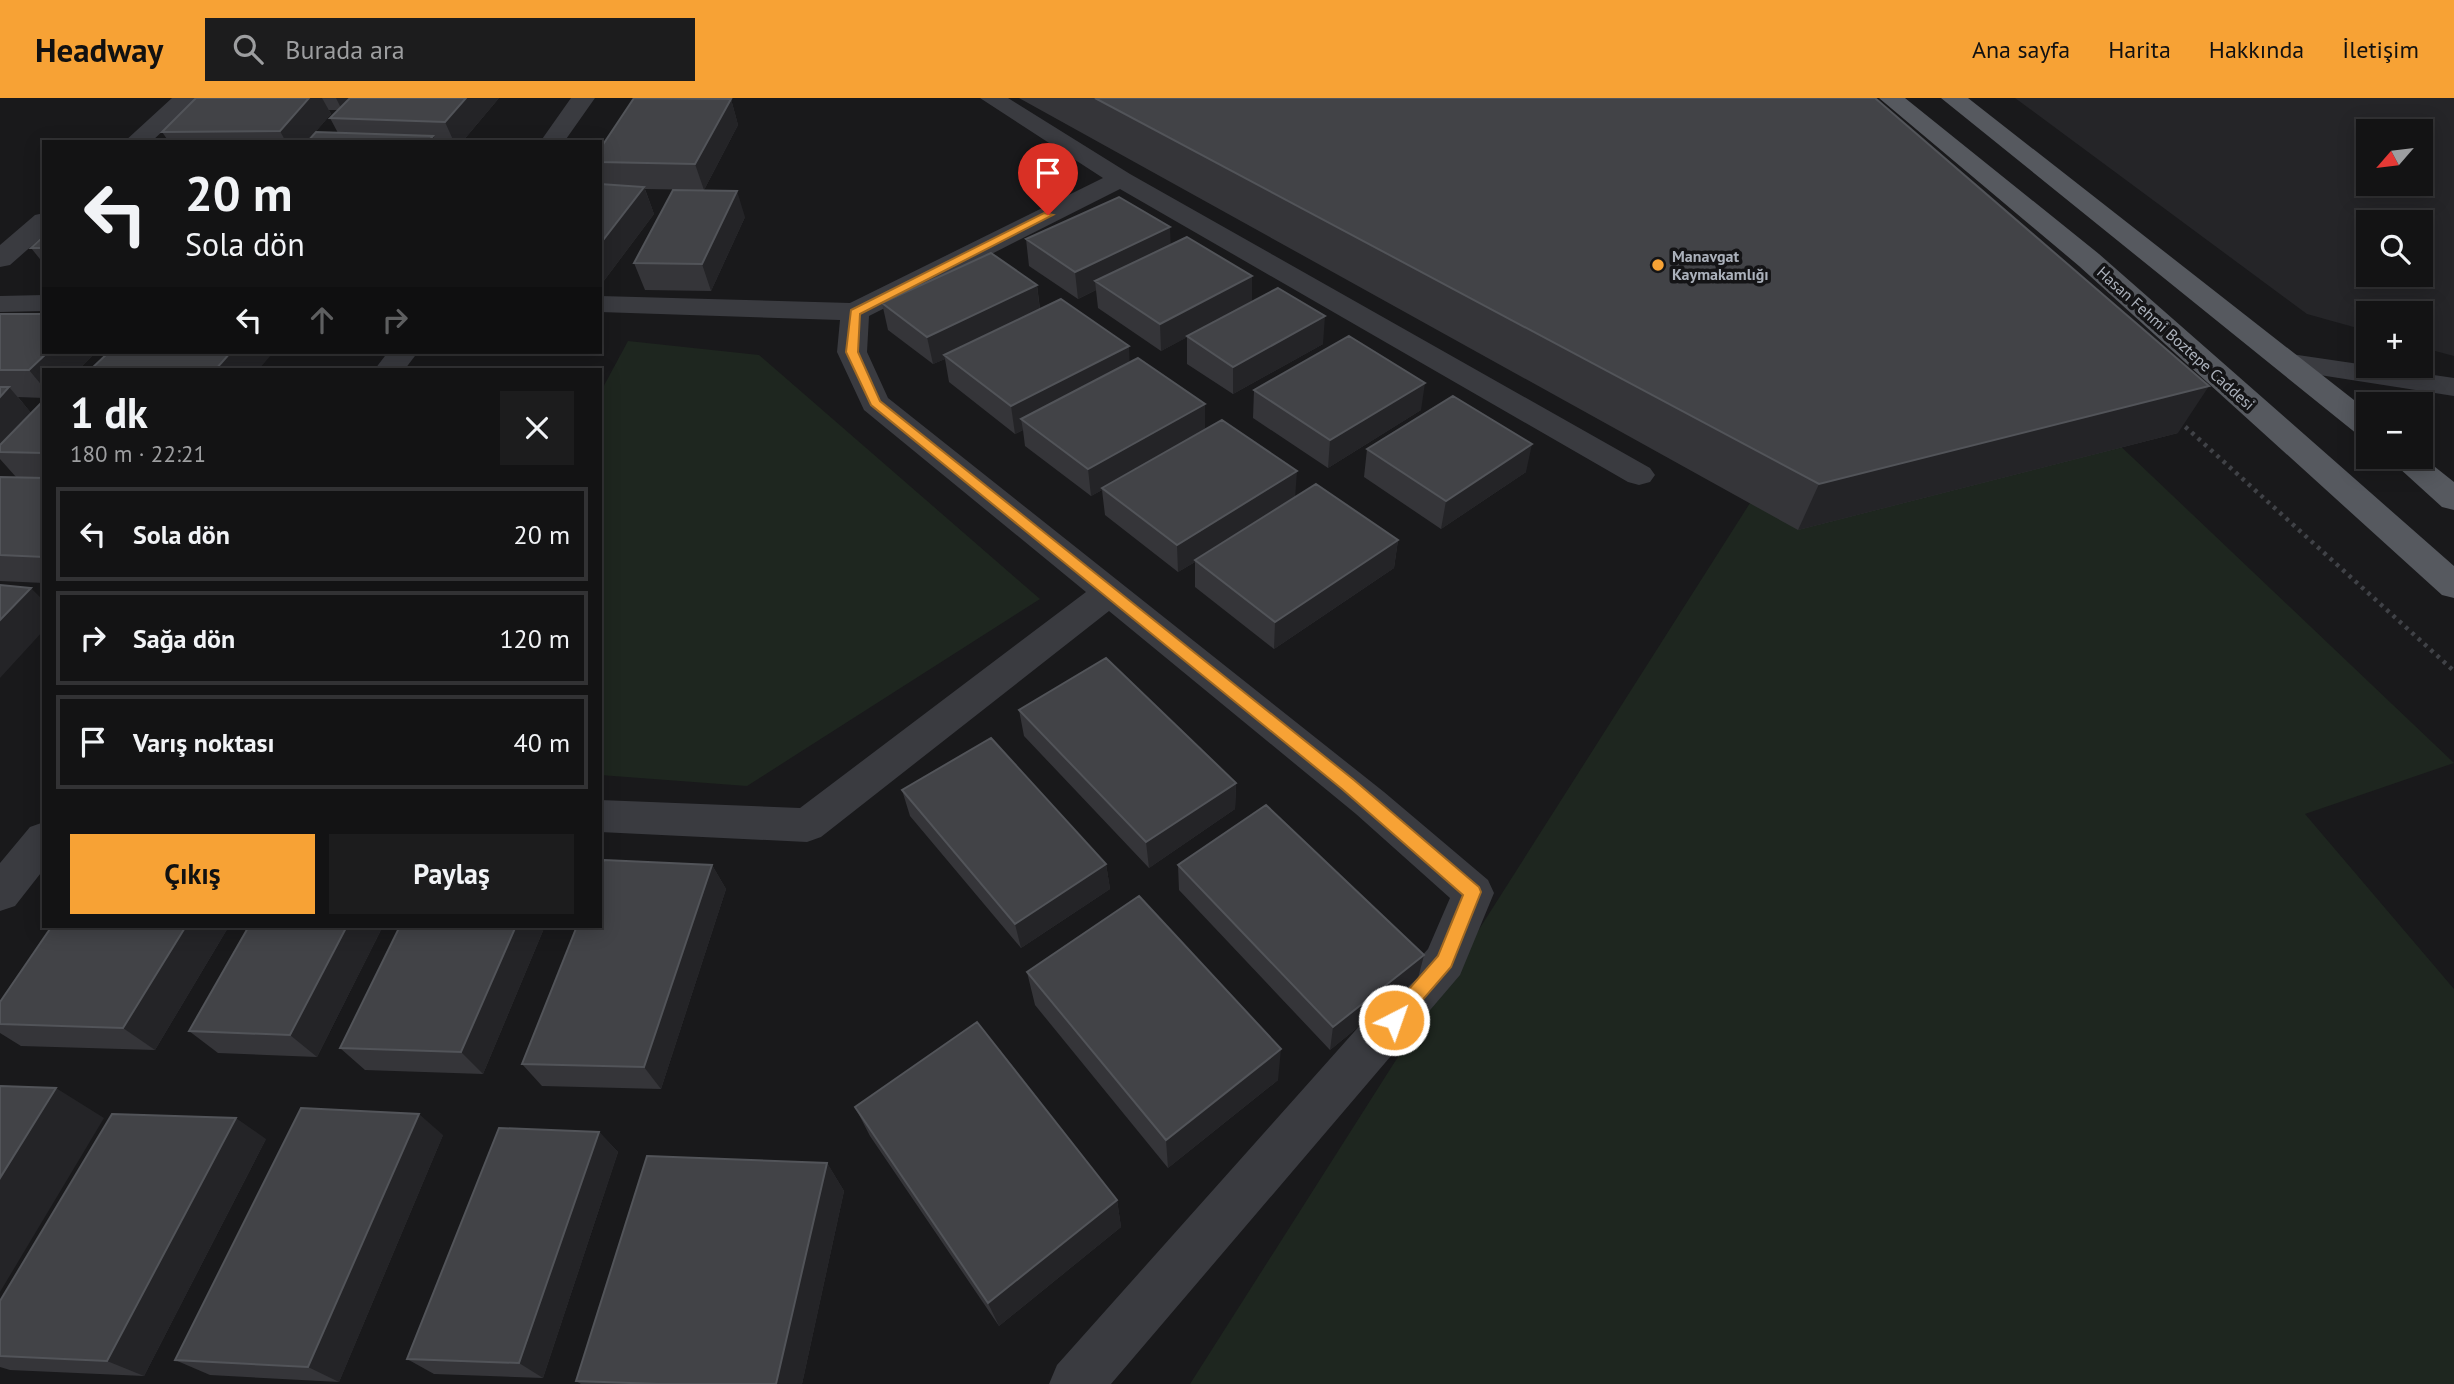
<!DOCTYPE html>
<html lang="tr">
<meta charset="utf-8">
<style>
body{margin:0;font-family:"PT Sans",sans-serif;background:#1c1c1d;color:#f1f3f6;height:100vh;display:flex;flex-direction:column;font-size:26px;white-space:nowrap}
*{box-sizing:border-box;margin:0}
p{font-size:23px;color:#9d9ea0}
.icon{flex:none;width:38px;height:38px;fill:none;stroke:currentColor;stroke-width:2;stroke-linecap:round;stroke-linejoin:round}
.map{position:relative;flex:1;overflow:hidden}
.panel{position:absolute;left:42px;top:270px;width:560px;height:560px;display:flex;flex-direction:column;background:#131314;border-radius:0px;box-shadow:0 4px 18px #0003,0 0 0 2px #323234}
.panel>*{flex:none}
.banner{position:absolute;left:42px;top:42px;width:560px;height:214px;border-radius:0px;box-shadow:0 4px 18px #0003,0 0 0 2px #323234;background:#131314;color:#f1f3f6;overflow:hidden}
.needle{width:46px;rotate:242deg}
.controls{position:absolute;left:2356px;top:21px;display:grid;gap:14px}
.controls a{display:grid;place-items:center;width:77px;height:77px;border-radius:0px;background:#131314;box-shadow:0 4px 18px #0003,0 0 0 2px #323234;font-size:35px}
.pin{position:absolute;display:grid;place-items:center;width:60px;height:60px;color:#fff;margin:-72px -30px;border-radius:50% 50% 50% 0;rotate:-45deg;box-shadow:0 0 7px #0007}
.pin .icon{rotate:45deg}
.me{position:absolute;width:77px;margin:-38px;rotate:41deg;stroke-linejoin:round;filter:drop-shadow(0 0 5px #0008)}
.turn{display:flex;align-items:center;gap:24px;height:147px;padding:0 28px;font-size:32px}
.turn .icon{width:91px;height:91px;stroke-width:2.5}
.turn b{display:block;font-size:49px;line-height:60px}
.lanes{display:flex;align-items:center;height:66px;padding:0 28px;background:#0003;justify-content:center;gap:35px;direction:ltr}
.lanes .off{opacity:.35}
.round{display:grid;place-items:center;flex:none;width:74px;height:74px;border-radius:0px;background:#1c1c1d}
.summary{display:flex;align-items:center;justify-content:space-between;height:119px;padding:0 28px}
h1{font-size:42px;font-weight:600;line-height:52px}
.button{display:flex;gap:14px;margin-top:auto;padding:14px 28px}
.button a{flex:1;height:80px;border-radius:0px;background:#f7a235;color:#111;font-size:28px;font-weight:600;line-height:80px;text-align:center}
.button a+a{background:#1c1c1d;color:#f1f3f6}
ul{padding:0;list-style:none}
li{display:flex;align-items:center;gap:21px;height:94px;margin:0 14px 10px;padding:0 14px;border:4px solid #323234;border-radius:0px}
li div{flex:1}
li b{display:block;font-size:26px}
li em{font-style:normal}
header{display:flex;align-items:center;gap:42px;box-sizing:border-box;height:98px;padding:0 35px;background:#f7a235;color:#111}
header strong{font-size:33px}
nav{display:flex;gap:38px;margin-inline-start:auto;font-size:24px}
.search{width:490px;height:63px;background:#1c1c1d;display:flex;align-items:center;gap:18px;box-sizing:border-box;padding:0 24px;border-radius:0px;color:#9d9ea0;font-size:26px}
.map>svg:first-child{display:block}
</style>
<header>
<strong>Headway</strong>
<div class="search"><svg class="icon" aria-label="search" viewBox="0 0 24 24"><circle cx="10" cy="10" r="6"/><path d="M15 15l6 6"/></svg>Burada ara</div>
<nav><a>Ana sayfa</a><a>Harita</a><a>Hakkında</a><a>İletişim</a></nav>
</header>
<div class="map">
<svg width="2454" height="1286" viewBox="0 0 2454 1286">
<rect width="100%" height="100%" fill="#19191b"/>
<path fill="#252528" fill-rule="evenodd" d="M2015,0H2454V258L2420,249V215H2368V233L2307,216ZM2368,33H2420V86H2368ZM2368,124H2420V177H2368Z"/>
<path fill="#1e261f" d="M1992,226L2454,665L2305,716L2454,891V1286H1190L1839,265Z
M628,243L759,257L1040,501L747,688L600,677V295Z"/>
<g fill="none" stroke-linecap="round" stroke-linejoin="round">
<path stroke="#404247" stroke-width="4.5" stroke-dasharray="3.5 5" stroke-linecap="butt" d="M2179,323L2454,573"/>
<path fill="#3a3b40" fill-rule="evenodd" d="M172,0H198L151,44H124Z
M571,0H595L564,44H540Z
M980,0H1008L1130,76L1650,370L1655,377L1650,384L1639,387L1628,384L1120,91L869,218L867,254L888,300L1384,694L1488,782L1494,795L1460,877L1111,1286H1049L1057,1267L1428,851L1450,800L1356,716L1109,513L821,739L807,744L600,734V702L800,710L1086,494L864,312L837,254L840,222L600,214V198L850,205L1103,80Z
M44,115V137L10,167L0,169V147L35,117Z
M44,197V213L0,214V198Z
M388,254H418L405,271H375Z
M2291,256L2454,280V298L2281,271L2276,265L2281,259Z
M44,724V771L15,808L0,813V765L30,729Z"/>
<path fill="#56595f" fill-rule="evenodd" d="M1879,0H1905L2099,156L2454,468V500L2442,497L2079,168Z
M1941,0H1968L2368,313V339L2357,336Z
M2420,357L2454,384V412L2442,409L2387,359Z"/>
</g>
<path fill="#353539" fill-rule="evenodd" d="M196,0H499L462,44H134L167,41L162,34ZM329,12H338L330,20L338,35L310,40L331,16Z
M1019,0H1875L2178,335L1798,432Z
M731,1L738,27L704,92L645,91L654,116L600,188V64Z
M745,119L711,193L645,192L634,165Z
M1170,129V147L1252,204L1323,246L1233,296L1187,266V239L1161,253L1098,210L1096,192L1078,201L1029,168L1026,141Z
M44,138V166L31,150Z
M1037,187L1040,211L1130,264L1205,331L1295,399L1398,442L1394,470L1274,551L1195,489V464L1178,474L1105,417L1102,392L1091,398L1025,348L1023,332L1015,336L949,284L945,261L933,266L888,232L882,205Z
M0,216L96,254L79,271H44V300L18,299L31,315L44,302V485L0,483V379H16L0,361Z
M1254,292L1421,312L1328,370L1253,320Z
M1367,351L1526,374L1441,431L1364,379Z
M1019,612L1236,685L1235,711L1149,770L1024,638Z
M902,692L1106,766L1110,791L1021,850L910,718Z
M712,767L726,791L661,991L542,988L522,966Z
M1178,767L1424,857L1418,880L1330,952L1179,792Z
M52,828H229L155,952L21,948L0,935V904Z
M249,828H383L317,959L218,955L189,933Z
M400,828H545L483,976L365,972L340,950Z
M1027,874L1278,982L1168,1070L1035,907Z
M855,1009L1117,1102L1121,1129L999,1228L870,1038Z
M599,1034L618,1054L543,1280L434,1276L407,1261Z
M443,1037L339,1284L210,1277L175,1262Z
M266,1041L144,1278L10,1272L0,1269V1203Z
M827,1065L844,1093L802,1286H581L576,1283Z"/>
<path fill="#242427" d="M309,0H322L331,16L307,44H286L280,33Z
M336,0H352L342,12Z
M466,0H499L462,44H454L445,24Z
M731,1L738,27L704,92L695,66Z
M433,38L436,44H428Z
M644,89L654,116L600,188V146Z
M737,93L745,119L711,193L702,166Z
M1170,129L1171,156L1095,183L1096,192L1078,201L1075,174Z
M1252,178V205L1161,253L1160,226Z
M1037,187L1040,214L944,257L945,261L933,266L927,239Z
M1325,218L1323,246L1233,296V269Z
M1129,248L1130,275L1021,321L1023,332L1015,336L1011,308Z
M48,254H96L79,271H44V290L29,272Z
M231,254H271L272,256L259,271H216Z
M1425,285L1421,312L1328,370L1330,342Z
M2209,288L2178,335L1798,432L1819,386Z
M9,289L33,317L0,351V299Z
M1205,306V333L1102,390V392L1091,398L1088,371Z
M1532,346L1526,374L1441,431L1446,403Z
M1297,373L1295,401L1195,462V464L1178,474L1177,447Z
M1398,442L1394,470L1274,551L1275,524Z
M31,490L44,503V532L0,580V522Z
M1236,685L1235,711L1149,770L1146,744Z
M1106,766L1110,791L1021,850L1015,826Z
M712,767L726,791L661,991L644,969Z
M186,828H229L155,952L123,930Z
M347,828H383L317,959L290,937Z
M516,828H545L483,976L461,954Z
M1424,857L1418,880L1330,952L1333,929Z
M1281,951L1278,982L1168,1070L1166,1042Z
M56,990L104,1020L0,1194V1080Z
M419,1016L443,1037L339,1284L308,1269Z
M236,1020L266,1041L144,1278L107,1263Z
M599,1034L618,1054L543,1280L519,1265Z
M827,1065L844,1093L802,1286H776Z
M1117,1102L1121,1129L999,1228L988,1205Z"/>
<path fill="#424347" stroke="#525459" stroke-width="2" d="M196,0H309L280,33L162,34Z
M350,0H466L445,24L330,20Z
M634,0L731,1L695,66L600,64V51Z
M1095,0H1875L2209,288L1819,386Z
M316,34L433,38L428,44H307Z
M254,41L251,44H134L136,42Z
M600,86L644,89L600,146Z
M673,92L737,93L702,166L634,165Z
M1119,99L1170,129L1075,174L1026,141Z
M44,138V150H31Z
M1187,139L1252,178L1160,226L1095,183Z
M991,155L1037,187L927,239L882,205Z
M1278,190L1325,218L1233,269L1187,238Z
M1061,201L1129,248L1011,308L944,257Z
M0,216H44V254H48L29,272H0Z
M1349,238L1425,285L1330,342L1254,292Z
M109,254H231L216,271H91Z
M1138,260L1205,306L1088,371L1021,321Z
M0,289H9L0,299Z
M1453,298L1532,346L1446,403L1367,351Z
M44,302V355L0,354V347Z
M1222,322L1297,373L1177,447L1102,390Z
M0,379L44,380V459L0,457Z
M1316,386L1398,442L1275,524L1195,462Z
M0,487L31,490L0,522Z
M1106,560L1236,685L1146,744L1019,612Z
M991,640L1106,766L1015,826L902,692Z
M1266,707L1424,857L1333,929L1178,767Z
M604,762L712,767L644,969L522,966L577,828H600V771Z
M1139,798L1281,951L1166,1042L1027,874Z
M52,828H186L123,930L0,926V904Z
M249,828H347L290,937L189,933Z
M400,828H516L461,954L340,950Z
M977,924L1117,1102L988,1205L855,1009Z
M0,988L56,990L0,1080Z
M301,1010L419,1016L308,1269L175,1262Z
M112,1016L236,1020L107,1263L0,1258V1203Z
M499,1030L599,1034L519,1265L407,1261Z
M647,1058L827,1065L776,1286H659L576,1283Z"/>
<path fill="#f7a235" stroke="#a16922" stroke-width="2" d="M1044,115L1053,117L860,216L858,254L880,303L1354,682L1479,789L1481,794L1451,869L1400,928L1394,931L1387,928L1385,922L1387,916L1438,858L1463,797L1342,691L871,307L846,254L851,212Z"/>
<circle fill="#f7a235" stroke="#141416" stroke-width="2.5" cx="1658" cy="167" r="7"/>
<g text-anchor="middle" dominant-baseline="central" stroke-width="7" stroke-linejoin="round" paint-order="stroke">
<g font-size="16" font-weight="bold" fill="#abb1bb" stroke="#141416" text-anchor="start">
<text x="1672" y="158">Manavgat<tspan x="1672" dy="18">Kaymakamlığı</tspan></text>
</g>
<g font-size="16" fill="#abb1bb" stroke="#141416">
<text transform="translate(2176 240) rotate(42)">Hasan Fehmi Boztepe Caddesi</text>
</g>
</g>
</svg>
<div class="controls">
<a><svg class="needle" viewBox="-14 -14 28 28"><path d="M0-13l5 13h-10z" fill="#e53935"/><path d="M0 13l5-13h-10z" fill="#9d9ea0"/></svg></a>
<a><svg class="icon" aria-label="search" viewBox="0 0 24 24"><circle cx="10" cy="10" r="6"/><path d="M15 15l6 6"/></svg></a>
<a>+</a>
<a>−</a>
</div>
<div class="pin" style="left:1048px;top:117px;background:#d93025"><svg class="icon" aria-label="arrive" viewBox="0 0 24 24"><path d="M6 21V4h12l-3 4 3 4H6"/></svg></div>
<svg class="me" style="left:1394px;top:922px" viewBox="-20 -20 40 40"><circle r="17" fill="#f7a235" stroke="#fff" stroke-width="3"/><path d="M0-11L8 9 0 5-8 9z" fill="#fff"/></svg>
<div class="banner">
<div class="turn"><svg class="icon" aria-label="left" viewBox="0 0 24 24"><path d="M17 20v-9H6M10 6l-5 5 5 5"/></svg><div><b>20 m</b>Sola dön</div></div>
<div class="lanes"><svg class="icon" aria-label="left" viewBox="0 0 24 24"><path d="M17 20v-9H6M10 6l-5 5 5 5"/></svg><svg class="icon off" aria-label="ahead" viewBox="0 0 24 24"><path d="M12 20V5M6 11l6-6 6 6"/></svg><svg class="icon off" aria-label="right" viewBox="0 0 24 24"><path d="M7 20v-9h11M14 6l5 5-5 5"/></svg></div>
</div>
<section class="panel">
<div class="summary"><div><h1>1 dk</h1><p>180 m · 22:21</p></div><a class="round"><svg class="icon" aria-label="close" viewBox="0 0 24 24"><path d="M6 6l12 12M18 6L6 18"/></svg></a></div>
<ul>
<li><svg class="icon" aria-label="left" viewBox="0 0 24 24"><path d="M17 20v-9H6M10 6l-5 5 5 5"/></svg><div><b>Sola dön</b></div><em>20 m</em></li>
<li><svg class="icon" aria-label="right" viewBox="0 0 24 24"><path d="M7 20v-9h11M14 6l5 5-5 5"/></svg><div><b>Sağa dön</b></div><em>120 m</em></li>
<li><svg class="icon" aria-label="arrive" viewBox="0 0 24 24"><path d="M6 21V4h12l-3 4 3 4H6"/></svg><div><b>Varış noktası</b></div><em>40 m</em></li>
</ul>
<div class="button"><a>Çıkış</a><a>Paylaş</a></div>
</section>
</div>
